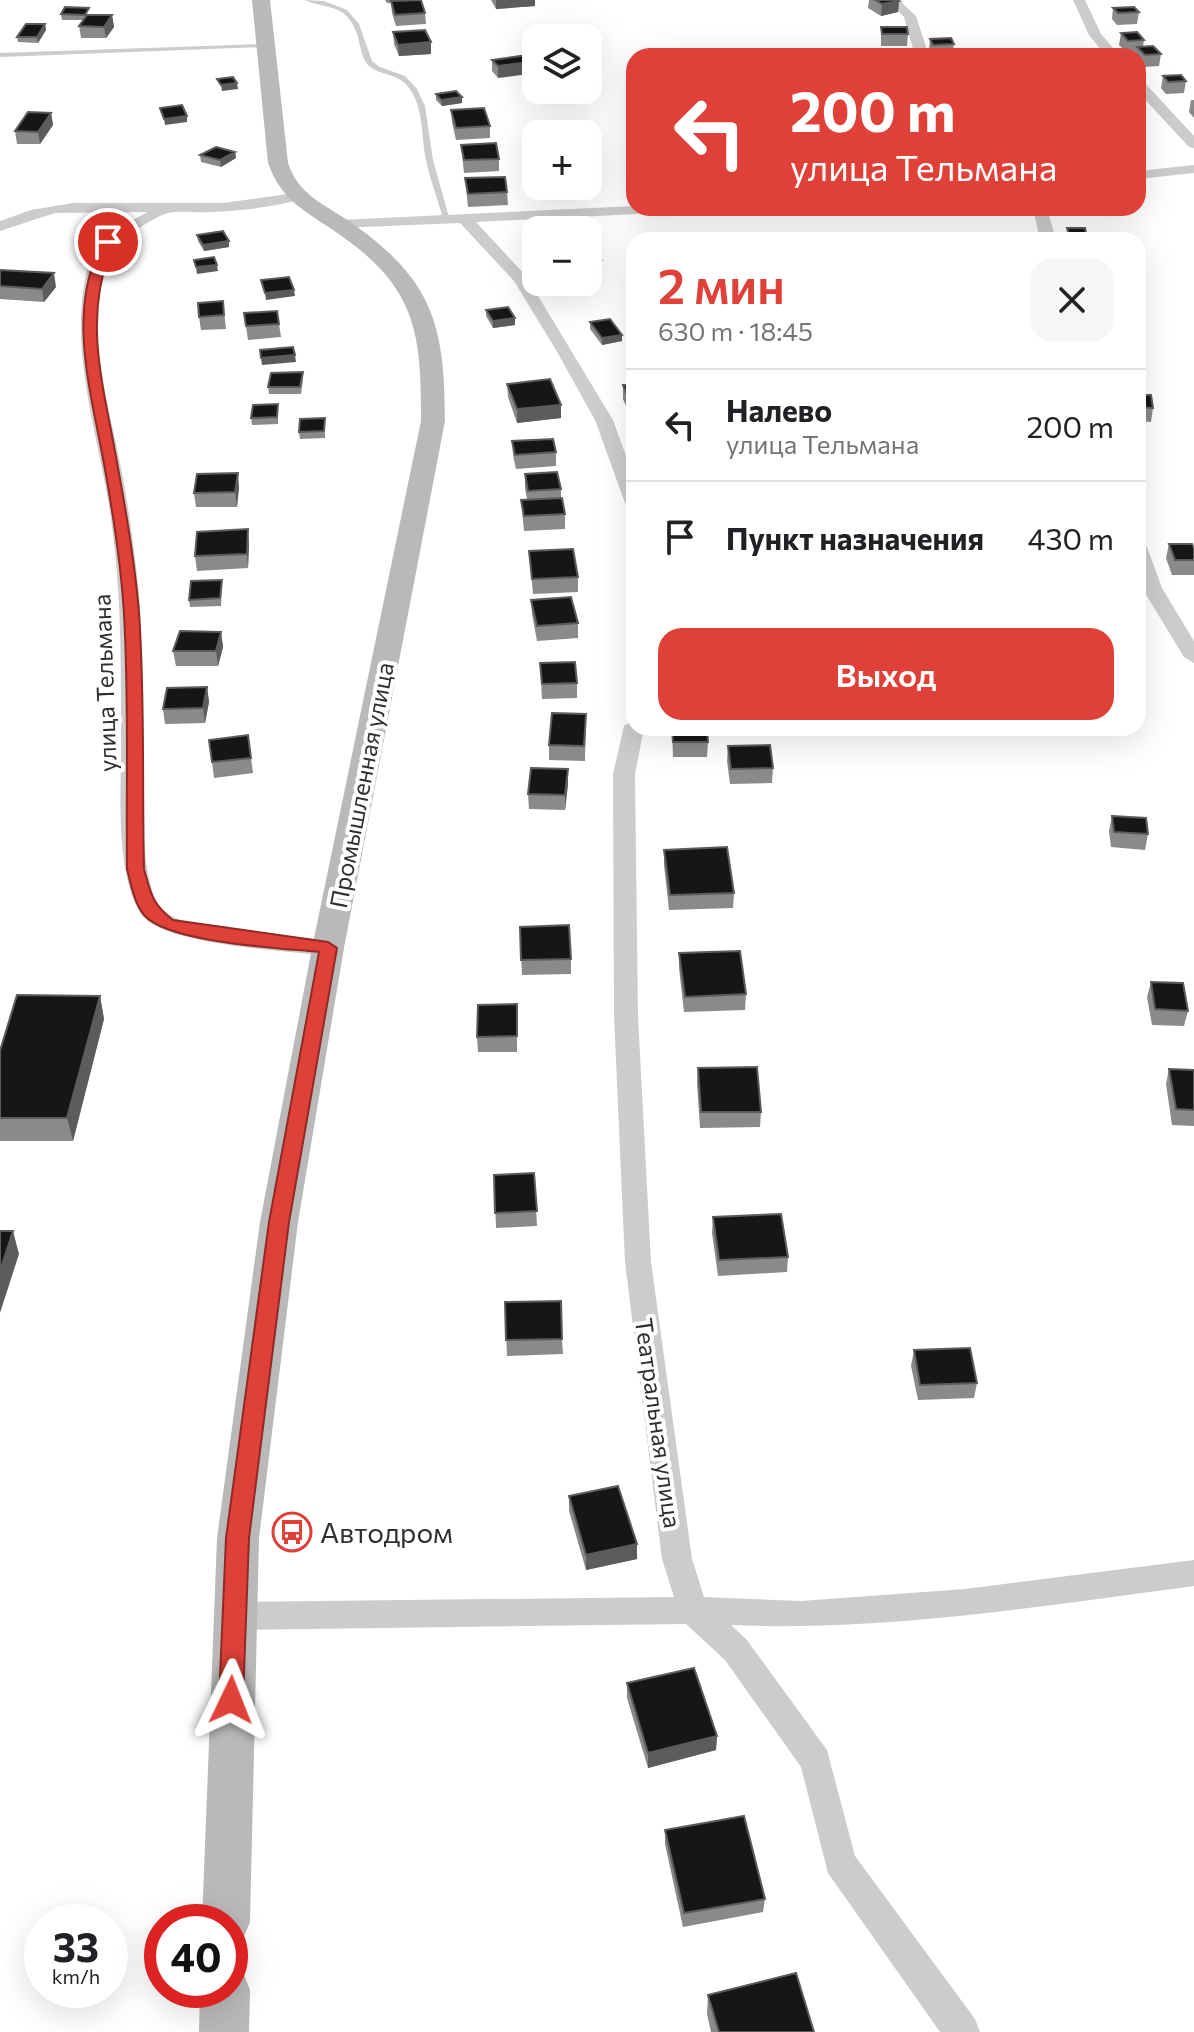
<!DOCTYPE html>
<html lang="ru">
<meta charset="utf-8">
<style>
body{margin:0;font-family:Commissioner,sans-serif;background:#f6f6f6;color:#202124;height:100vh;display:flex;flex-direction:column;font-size:30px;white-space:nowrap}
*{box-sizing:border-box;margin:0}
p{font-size:26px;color:#757577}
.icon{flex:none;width:44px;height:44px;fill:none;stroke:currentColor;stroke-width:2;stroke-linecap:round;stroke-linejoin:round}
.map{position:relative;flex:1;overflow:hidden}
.sheet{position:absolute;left:626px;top:232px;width:520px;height:504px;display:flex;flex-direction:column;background:#fff;border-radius:24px;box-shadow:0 8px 32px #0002}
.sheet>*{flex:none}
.banner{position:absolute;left:626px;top:48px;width:520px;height:168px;border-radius:24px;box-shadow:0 8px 32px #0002;background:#df4138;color:#fff;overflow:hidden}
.fabs{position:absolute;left:522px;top:24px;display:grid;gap:16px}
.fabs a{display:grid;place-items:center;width:80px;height:80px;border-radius:16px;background:#fff;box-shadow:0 8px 32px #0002;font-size:40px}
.speed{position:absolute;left:24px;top:1904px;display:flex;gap:16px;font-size:40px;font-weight:700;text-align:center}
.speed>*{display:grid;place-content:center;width:104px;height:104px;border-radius:50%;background:#fff;box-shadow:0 8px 32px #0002;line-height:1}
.speed small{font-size:20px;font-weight:400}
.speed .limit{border:12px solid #d22;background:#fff;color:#111}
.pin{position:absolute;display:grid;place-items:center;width:68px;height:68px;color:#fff;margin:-34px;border:4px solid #fff;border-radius:50%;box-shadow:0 2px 8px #0007}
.me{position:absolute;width:88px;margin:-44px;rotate:2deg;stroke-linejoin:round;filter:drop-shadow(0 0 6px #0008)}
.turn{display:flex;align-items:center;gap:28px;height:168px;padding:0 32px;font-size:36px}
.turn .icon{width:104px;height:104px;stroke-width:2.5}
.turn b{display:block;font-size:56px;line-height:68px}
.round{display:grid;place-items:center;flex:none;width:84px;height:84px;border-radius:24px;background:#f6f6f6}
.overview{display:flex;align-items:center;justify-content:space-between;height:136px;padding:0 32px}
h1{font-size:48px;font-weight:600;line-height:60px;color:#df4138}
.button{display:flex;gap:16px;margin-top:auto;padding:16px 32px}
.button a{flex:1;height:92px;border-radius:24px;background:#df4138;color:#fff;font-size:32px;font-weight:600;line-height:92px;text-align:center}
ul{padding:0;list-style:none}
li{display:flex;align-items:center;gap:24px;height:112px;padding:0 32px;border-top:2px solid #e0e0e0}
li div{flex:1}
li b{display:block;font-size:30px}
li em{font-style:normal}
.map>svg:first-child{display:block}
</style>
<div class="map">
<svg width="1194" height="2032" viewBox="0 0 1194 2032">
<rect width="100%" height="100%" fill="#fff"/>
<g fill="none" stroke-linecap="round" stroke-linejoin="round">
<path fill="#ccc" fill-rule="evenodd" d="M304,0L324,1L347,10L359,24L372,61L380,67L405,76L417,89L425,106L433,160L450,221L443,219C438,199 430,180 426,160C421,136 424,108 409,88C398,72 377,76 367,64C361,56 360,43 357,34C346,3 329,10 304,0Z
M266,44V46L264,47L0,57V53Z"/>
<path fill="#ccc" fill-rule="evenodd" d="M886,0H899L916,16L929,56H915L904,17Z
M1073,0H1085L1101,34L1120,56H1106L1089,35Z
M1138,80L1143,81L1194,136V148L1189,147L1138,92Z
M1194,165V173L1138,179V171Z
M295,193L300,194V200C270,207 241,211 210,212C197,213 180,210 168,213C158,215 117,241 112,248C77,305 110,407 121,468C129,510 135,552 139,594C146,657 129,865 160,907C182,936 299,932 336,943L340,948L336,953L328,956C290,951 163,945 142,915C115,876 121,795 121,749C121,671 122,596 111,519C101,446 73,367 83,292C89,242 108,235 147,212L55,213L0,231V221L31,210L73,203H223Z
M634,206V208H683L676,212L476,222L526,276L613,420L634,478V508L625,503L595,420L556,350L514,281L460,223L339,228L332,224L339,220Z
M1033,208H1047L1056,240H1040Z
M1138,541L1147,547L1162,588L1194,641V663L1184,657L1142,588L1138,575Z
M634,720V728H644L635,774L638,1017L651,1262L692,1559L704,1597L801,1601L965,1589L1194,1560V1586C1041,1606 886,1632 731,1625L747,1640L827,1750L855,1856L975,2019L980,2032H940L828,1873L801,1767L725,1660L686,1624L235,1630L224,1626L220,1616L224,1606L235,1602L674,1597L662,1559L625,1262L614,1017L613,774L624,726Z"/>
<path fill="#b9b9b9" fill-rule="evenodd" d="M252,0H270L288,163C299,195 322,203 349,221C432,279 445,323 445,421L344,948L298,1222L259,1538L250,1922L243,1939L230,1944V1922H202L217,1538L260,1222L312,948L421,421C422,325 413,283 330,228C301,209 280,197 268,163Z
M230,1967L243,1972L250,1990L249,2032H199L200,1990H230Z"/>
</g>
<path fill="#8a8a8a" d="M385,0H421L425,13L426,24L396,26L392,13L391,3H387Z
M491,0H535V6L496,9Z
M869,0H897L899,1L898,12L881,16L868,8Z
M1113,8L1139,12L1137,24L1117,25L1112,19Z
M61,14H89V15H112L114,27L106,38H81L79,26L83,20H62Z
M45,24L46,30L38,43L18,42L17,37Z
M881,27L908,34L907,46H881Z
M393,32L431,42V54L399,56L394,44Z
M1121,33L1144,40L1143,47L1161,54L1159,66L1143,67L1138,62V56H1136V52L1127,53L1119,45Z
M930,39L954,44L952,56H932L929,50Z
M535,54L498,78L492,71V60Z
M1163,76L1186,81L1184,93L1166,94L1161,88Z
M436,94L462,97V103L442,106L436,100Z
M1191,100H1194V118L1189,112Z
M451,110L490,126V138L456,140L452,122Z
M51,113L53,125L40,144H17L15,131Z
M461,145L499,159V171L464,173Z
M235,152L236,158L221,167L201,162L200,155Z
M465,178L507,192L508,205L468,207Z
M1011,208H1032L1031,211H1012Z
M1067,228L1087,238V240H1066Z
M197,235L229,241V247L204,251L198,241Z
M0,270L56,287L44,302L0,299Z
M223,301L226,329L201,330L199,317Z
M486,310L515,325L493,328L486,316Z
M244,313L279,324L281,337L248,340Z
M590,322L622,341L602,345L590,329Z
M303,372V379L301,394H269L268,387Z
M507,384L561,405V418L517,423L508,397Z
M623,385H634V413H629L623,399Z
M1138,395L1153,408L1151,422L1138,421Z
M278,404V424L252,425L251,418Z
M325,418V438L300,439L299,432Z
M512,441L556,452V466L516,469L513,455Z
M525,474L561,489V498L565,514V529L524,531L521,500L527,499L525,488Z
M239,487L237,507H196L194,493Z
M249,544L248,568L197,571L195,556Z
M1169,544L1194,548V575H1172L1166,558Z
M529,551L578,577V592L533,594Z
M222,580V587L221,606L190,607L189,600Z
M531,600L578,623V638L537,641L532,614Z
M221,632L223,647L218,666H176L173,651Z
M540,663L577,683V698L542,699Z
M207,687L209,702L205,723L165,724L163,709Z
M586,714L585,761L549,760V745Z
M672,728L708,742L707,757H673Z
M248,735L253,773L214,778L212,762Z
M728,746L773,768L772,783L730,784L727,761Z
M568,784L565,810L529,809L528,794Z
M1112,816L1148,834L1145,850L1111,847L1109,831Z
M664,850L734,893L733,908L669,910L664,865Z
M520,927L571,959V974L522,975Z
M679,953L746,994L745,1010L684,1012L679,968Z
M1151,982L1188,1011L1184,1026L1152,1025L1147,997Z
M100,996L104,1019L73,1141H0V1051Z
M517,1004V1052H478L477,1037Z
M698,1068L761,1112L760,1127L700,1128L697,1083Z
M1169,1069L1194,1070V1126L1172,1125L1166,1084Z
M534,1173L537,1226L496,1228L494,1175Z
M713,1217L788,1257L787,1272L718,1276L712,1233Z
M505,1302L562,1339L563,1354L507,1356Z
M914,1350L977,1383L974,1398L918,1400L911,1366Z
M569,1496L637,1544V1559L586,1570L569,1511Z
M627,1683L717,1736L716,1750L648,1768L627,1698Z
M665,1830L765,1899L763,1912L683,1927L665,1844Z
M708,1995L814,2032H711L707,2014Z"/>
<path fill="#5c5c5c" d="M496,0H535V6L496,9Z
M899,1L898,12L881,16L882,4Z
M112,15L114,27L106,38L104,27Z
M45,24L46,30L38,43L37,37Z
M431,42V54L399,56L398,45Z
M536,61V73L498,78V66Z
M237,83L238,89L222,91L221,85Z
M462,97V103L442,106L441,100Z
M51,113L53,125L40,144L38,132Z
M187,116V122L165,125L164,119Z
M235,152L236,158L221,167L220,160Z
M229,241V247L204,251L203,245Z
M601,260V273L588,275V262Z
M217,265L218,271L197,274L196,267Z
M54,273L56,287L44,302L42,289Z
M294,290L295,296L266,300L265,293Z
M515,318V325L493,328V321Z
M622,335V341L602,345V338Z
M295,355L296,362L262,365L261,358Z
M561,405V418L517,423V409Z
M238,473L239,487L237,507L235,492Z
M248,529L249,544L248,568L247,554Z
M221,632L223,647L218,666L216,651Z
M207,687L209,702L205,723L203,708Z
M568,769V784L565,810V795Z
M100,996L104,1019L73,1141L67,1118Z
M13,1231L19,1254L0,1313V1271Z
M637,1544V1559L586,1570V1555Z
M717,1736L716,1750L648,1768V1753Z"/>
<path fill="#161616" stroke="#5c5c5c" stroke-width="2" d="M421,0L425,13L395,15L391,1Z
M875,0H897L899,1L882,4Z
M65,7L89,8L85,15L61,14Z
M1134,7L1139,12L1118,13L1113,8Z
M87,15H112L104,27L79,26Z
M26,24H45L37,37H17Z
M881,27H907L908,34H882Z
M425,30L431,42L398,45L393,32Z
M1137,32L1144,40L1128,41L1121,33Z
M951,38L954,44L933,45L930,39Z
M1153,46L1161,54L1145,55L1137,47Z
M535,54L536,61L498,66L492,60Z
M1181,75L1186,81L1168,82L1163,76Z
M233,77L237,83L221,85L217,79Z
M456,91L462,97L441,100L436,94Z
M182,105L187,116L164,119L160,108Z
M484,108L490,126L456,128L451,110Z
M28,112L51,113L38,132L15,131Z
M496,143L499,159L464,160L461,145Z
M216,147L235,152L220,160L200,155Z
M505,177L507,192L468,194L465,178Z
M1067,228H1085L1087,238L1070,237Z
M223,231L229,241L203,245L197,235Z
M588,247L601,260L588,262Z
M214,257L217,265L196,267L194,260Z
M0,270L54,273L42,289L0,286Z
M289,277L294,290L265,293L261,280Z
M223,301L224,315L199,317L198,303Z
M508,307L515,318L493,321L486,310Z
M277,311L279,324L246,326L244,313Z
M610,319L622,335L602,338L590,322Z
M293,347L295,355L261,358L260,350Z
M303,372L300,387H268L271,373Z
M550,379L561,405L517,409L507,384Z
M623,385H634V399L629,400Z
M1138,395H1151L1153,408L1138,407Z
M278,404L277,417L251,418L253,405Z
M325,418L324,431L299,432L300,419Z
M553,439L556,452L515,455L512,441Z
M557,472L561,489L528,491L525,474Z
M238,473L235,492L194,493L197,474Z
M562,498L565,514L524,516L521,500Z
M248,529L247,554L195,556L197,532Z
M1169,544H1192L1194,548V560H1175Z
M573,549L578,577L532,579L529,551Z
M222,580L220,598L189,600L191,581Z
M571,597L578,623L537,626L531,600Z
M180,631L221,632L216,651H173Z
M575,662L577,683L542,684L540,663Z
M207,687L203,708L163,709L167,688Z
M552,713L586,714L584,746L549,745Z
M672,728H707L708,742H673Z
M248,735L251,758L212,762L209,740Z
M770,745L773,768L731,769L728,746Z
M531,768L568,769L565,795L528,794Z
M1112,816L1146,818L1148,834L1114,832Z
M727,847L734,893L670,895L664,850Z
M569,925L571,959L521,960L520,927Z
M740,951L746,994L685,997L679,953Z
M1151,982L1183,983L1188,1011L1155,1009Z
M17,995L100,996L67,1118H0V1051Z
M517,1004V1036L477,1037L478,1005Z
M757,1067L761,1112H701L698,1068Z
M1169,1069L1194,1070V1110L1176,1109Z
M534,1173L537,1211L495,1213L494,1175Z
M781,1214L788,1257L719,1260L713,1217Z
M0,1231H13L0,1271Z
M561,1301L562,1339L506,1340L505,1302Z
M970,1348L977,1383L920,1385L914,1350Z
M618,1486L637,1544L586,1555L569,1496Z
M694,1668L717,1736L648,1753L627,1683Z
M744,1816L765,1899L684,1913L665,1830Z
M796,1973L814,2032H719L708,1995Z"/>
<path fill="#df4138" stroke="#912a24" stroke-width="2" d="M104,240L114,242C80,319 105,390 118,468C127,516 135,565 139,613C145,697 142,784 144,869C151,894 152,904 173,920L328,942L337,948L289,1222L249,1538L243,1700L240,1708L231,1711L222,1708L219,1700L226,1538L269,1222L319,952C281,948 168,943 144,915C134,903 131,884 127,869C126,784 129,699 124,614C121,565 113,513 104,464C91,392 65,308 104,240Z"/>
<defs>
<symbol id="bus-ring" viewBox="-11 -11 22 22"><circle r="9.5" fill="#fff" stroke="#df4138" stroke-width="1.5"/><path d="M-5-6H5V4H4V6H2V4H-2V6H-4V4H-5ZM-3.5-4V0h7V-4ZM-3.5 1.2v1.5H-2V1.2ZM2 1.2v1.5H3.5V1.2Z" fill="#df4138"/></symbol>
</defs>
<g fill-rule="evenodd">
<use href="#bus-ring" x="270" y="1510" width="44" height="44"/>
</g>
<g text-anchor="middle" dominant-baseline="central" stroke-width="8" stroke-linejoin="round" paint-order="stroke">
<g font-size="24" fill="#2f2f2f" stroke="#fff">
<text transform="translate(104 683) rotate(-92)">улица Тельмана</text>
<text transform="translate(361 785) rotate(-79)">Промышленная улица</text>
<text transform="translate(659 1423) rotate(82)">Театральная улица</text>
</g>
<g font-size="28" fill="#2f2f2f" stroke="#fff" text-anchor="start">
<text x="320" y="1532">Автодром</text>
</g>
</g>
</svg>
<div class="fabs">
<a><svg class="icon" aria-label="layers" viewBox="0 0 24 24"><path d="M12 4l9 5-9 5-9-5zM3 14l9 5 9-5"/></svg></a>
<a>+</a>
<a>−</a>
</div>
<div class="speed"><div>33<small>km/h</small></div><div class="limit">40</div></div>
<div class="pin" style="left:108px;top:242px;background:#d93025"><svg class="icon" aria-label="arrive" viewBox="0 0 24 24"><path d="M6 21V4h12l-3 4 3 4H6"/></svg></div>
<svg class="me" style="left:231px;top:1700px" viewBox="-20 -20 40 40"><path d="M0-17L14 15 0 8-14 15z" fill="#df4138" stroke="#fff" stroke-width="4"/></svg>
<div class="banner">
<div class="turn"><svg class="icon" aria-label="left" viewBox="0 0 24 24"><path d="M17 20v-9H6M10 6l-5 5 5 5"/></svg><div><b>200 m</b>улица Тельмана</div></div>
</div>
<section class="sheet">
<div class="overview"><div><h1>2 мин</h1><p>630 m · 18:45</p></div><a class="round"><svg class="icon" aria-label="close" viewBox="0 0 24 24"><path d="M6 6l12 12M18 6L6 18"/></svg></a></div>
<ul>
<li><svg class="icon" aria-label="left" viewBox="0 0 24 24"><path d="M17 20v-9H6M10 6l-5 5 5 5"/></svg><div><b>Налево</b><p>улица Тельмана</p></div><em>200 m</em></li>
<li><svg class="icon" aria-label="arrive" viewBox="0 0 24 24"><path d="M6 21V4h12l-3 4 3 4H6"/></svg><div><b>Пункт назначения</b></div><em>430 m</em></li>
</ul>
<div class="button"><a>Выход</a></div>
</section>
</div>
